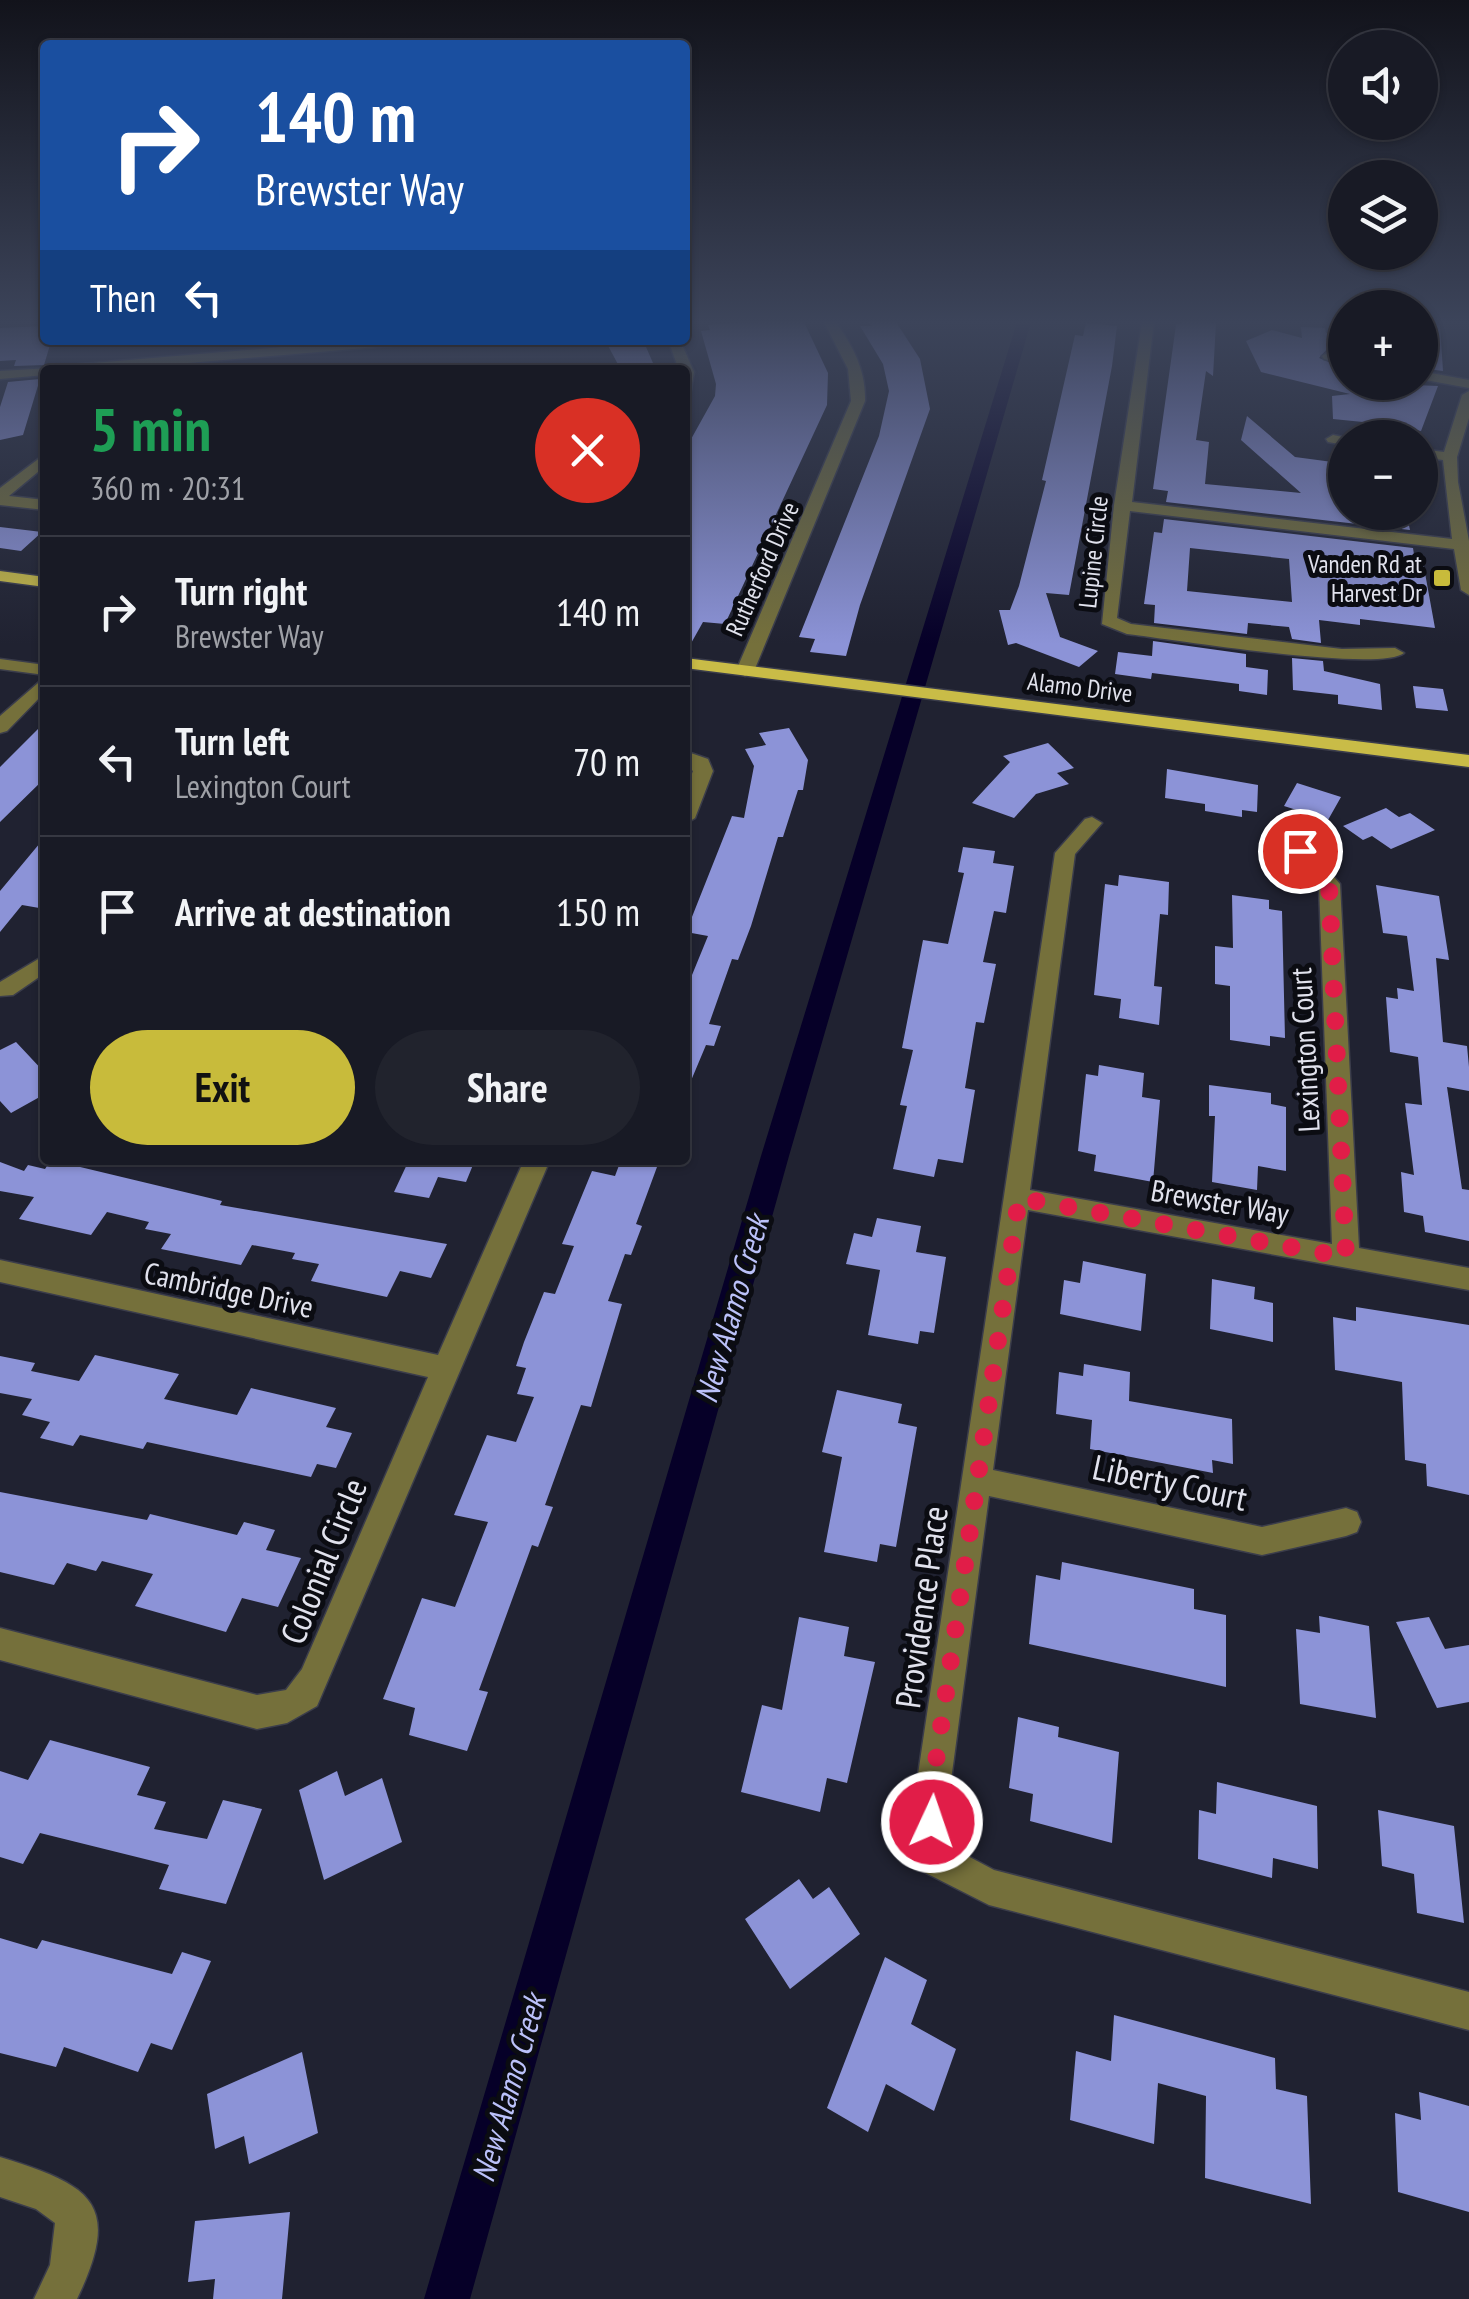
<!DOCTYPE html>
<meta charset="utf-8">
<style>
body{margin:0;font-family:"PT Sans Narrow",sans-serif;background:#21232d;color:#f1f3f6;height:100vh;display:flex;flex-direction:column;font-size:38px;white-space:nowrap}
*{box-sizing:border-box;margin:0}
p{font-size:32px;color:#9fa1a7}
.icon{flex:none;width:55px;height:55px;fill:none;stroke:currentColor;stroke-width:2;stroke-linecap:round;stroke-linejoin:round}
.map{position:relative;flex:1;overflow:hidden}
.details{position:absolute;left:40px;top:365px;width:650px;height:800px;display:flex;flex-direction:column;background:#181a25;border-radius:10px;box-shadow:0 2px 8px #0004,0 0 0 2px #363842}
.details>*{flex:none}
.banner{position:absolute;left:40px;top:40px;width:650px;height:305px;border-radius:10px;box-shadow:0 2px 8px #0004,0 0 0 2px #363842;background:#1a4fa0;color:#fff;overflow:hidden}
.buttons{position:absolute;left:1328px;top:30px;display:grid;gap:20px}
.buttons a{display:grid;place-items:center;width:110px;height:110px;border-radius:50%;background:#181a25;box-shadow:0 2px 8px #0004,0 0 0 2px #363842;font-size:50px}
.pin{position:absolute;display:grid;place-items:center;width:85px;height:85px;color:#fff;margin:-42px;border:5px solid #fff;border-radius:50%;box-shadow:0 2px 10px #0007}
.me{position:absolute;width:110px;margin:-55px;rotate:3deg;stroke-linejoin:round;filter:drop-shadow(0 0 8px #0008)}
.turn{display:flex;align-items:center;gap:35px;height:210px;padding:0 50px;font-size:45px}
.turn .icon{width:130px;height:130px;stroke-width:2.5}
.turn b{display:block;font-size:70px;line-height:85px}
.then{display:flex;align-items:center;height:95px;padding:0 50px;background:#0003;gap:20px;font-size:38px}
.round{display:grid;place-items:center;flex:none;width:105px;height:105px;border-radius:52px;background:#21232d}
.headline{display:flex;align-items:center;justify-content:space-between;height:170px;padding:0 50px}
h1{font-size:60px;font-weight:800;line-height:75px;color:#1e9e55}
.primary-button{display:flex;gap:20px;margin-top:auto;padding:20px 50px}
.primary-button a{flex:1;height:115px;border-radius:60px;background:#c8bb3b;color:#111;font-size:40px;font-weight:800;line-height:115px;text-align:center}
.primary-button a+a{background:#21232d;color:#f1f3f6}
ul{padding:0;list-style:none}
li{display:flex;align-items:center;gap:30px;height:150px;padding:0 50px;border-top:2px solid #363842}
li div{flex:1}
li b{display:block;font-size:38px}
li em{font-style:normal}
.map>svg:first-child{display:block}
</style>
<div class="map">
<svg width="1469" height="2299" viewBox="0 0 1469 2299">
<rect width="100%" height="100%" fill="#202231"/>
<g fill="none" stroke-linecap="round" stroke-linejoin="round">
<path fill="#060028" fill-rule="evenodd" d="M1017,322H1031L789,1156L470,2299H424L761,1156Z"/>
</g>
<path fill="#8c93d7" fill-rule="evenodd" d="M804,322L828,373L827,405L725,624L703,622L685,654V450L715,396L716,384L701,331L710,330L708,325L730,323Z
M869,322H896L920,359L930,409L860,605L846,656L810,652L815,639L799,637L879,436L889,391L883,364L860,326H872Z
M1184,322L1216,323L1213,376L1206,371L1196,440L1209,442L1205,484L1301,493L1241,440L1247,416L1295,457L1340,463L1335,495L1341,496L1342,512H1406L1410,530L1166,502L1168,491L1153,489L1176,325Z
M1086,323L1117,326L1112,366L1069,595L1046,593L1060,637L1098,651L1079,667L1016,643L1008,645L999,610H1010L1019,586L1046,481L1042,480L1075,335L1083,336Z
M1420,323L1440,325L1443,371L1420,368Z
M45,326V346L50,345L44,365L14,366L16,360L0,361V328Z
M1301,327L1325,328L1326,333L1334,334L1338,350L1327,349L1319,358L1341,367L1345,382L1438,386L1421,431L1409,429L1407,436L1370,429L1373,423L1333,419L1332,396L1350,394L1261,372L1246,341L1272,330L1302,338Z
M605,340H643L656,370H621Z
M40,379L23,435L0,440V407L8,382Z
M1164,519L1413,548L1415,561L1423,562L1435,628L1360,619V625L1319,620L1321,643L1292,639L1289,627L1248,623L1247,634L1154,623L1155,605L1144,604L1154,532L1162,533ZM1190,548L1289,559L1292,602L1187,591Z
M0,527L42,532L21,551L0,548Z
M1153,641L1246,654V667L1268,670L1267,695L1239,691V684L1152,673L1151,679L1115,674L1118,652L1152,656Z
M1292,658L1323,661L1324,671L1380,684L1382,710L1338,704V695L1293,690Z
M1413,686L1443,689L1448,711L1416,708Z
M45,722V778L0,822V767Z
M789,728L808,760L803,790H798L783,837H778L751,926L738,960L732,959L709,1024L721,1026L714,1046L706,1045L685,1095V974L692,975L708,936L686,932L732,816L744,818L754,766L745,749L766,745L759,733Z
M1048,743L1074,768L1057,773L1069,784L1036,794L1014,818L972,803L1010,762L1003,756Z
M1167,769L1258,785L1257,812L1242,810V817L1205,811V804L1165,798Z
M1297,783L1341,797L1328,820L1284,806Z
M1386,808L1399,817L1410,813L1435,830L1391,849L1372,836L1363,840L1343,826Z
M45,837V909L22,905L0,932V891Z
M963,847L995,851L993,863L1014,866L1006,913L994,911L983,962L996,964L984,1023L976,1022L965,1088L975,1090L963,1163L938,1159L934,1177L893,1169L907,1106L900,1105L913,1050L902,1048L923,940L948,944L964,873L958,872Z
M1119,875L1169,882L1168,915L1160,914L1154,986L1162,987L1159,1025L1119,1018L1121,999L1094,995L1105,884L1118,886Z
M1376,885L1439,896L1449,960L1436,958L1443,1042L1467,1046L1469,1067V1091L1447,1087L1462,1189L1469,1190V1241L1425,1232L1423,1216L1404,1212L1401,1172L1414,1175L1405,1103L1422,1105L1418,1057L1390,1052L1386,997L1398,999L1397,988L1414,991L1407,936L1383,933Z
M1232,895L1269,900V909L1282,911L1285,1038L1270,1036V1046L1230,1040V986L1215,984V946L1233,948Z
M16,1042L45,1073V1094L11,1113L0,1101V1050Z
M1099,1065L1144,1073L1142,1097L1160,1100L1153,1182L1094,1171L1096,1155L1078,1151L1086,1074L1098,1076Z
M1209,1085L1271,1093V1104L1286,1107V1171L1258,1166L1257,1190L1212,1182L1215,1116H1209Z
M51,1160L222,1201L220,1205L447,1244L431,1278L400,1271L387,1297L311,1281L319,1264L292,1259L295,1253L252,1245L241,1265L161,1249L171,1234L145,1229L149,1222L107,1212L91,1235L19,1219L34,1197L0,1191V1162L24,1171L28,1165L45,1169Z
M409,1160H475L466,1182L438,1177L429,1198L394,1192Z
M621,1160L657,1167L636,1224L642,1226L631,1255L625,1254L608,1301L622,1304L591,1407L581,1405L545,1505L553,1507L538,1547L532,1545L479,1690L488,1692L467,1751L409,1735L415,1708L383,1699L422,1598L455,1607L488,1522L454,1515L487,1435L516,1442L534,1397L517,1394L526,1368L516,1366L524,1342L544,1292L555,1294L574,1246L562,1244L592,1171L615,1176Z
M877,1218L921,1226L916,1252L946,1257L934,1333L920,1331L918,1344L868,1335L880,1270L846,1264L854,1233L872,1237Z
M1083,1261L1146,1274L1141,1331L1060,1314L1064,1280L1080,1283Z
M1212,1279L1255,1287L1254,1299L1273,1303V1342L1210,1329Z
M1356,1307L1469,1325V1495L1427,1486L1426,1464L1405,1460L1402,1382L1335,1370L1333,1317L1356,1321Z
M95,1355L179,1374L164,1399L237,1415L251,1388L336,1408L326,1427L352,1433L336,1468L317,1464L311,1477L147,1442L143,1449L80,1435L73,1446L40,1438L50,1422L22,1415L32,1399L0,1393V1356L35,1363L31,1371L79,1381Z
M1084,1364L1130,1372L1129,1401L1232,1419L1233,1464L1212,1460L1213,1473L1090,1449L1092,1420L1056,1414L1059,1372L1083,1376Z
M837,1390L902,1404L898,1423L917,1427L896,1547L880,1544L877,1562L824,1552L842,1457L822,1452Z
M0,1492L147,1520L150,1514L237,1535L244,1522L275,1530L266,1550L301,1558L278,1607L242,1598L226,1632L135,1606L153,1574L102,1561L96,1571L67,1563L54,1585L0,1572Z
M1062,1562L1194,1589V1609L1226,1615V1687L1029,1644L1036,1575L1060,1580Z
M1319,1616L1369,1626L1376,1718L1300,1704L1296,1629L1320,1633Z
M799,1617L849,1627L844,1656L875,1662L847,1783L827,1778L820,1812L741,1792L762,1705L782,1710Z
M1429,1617L1445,1649L1469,1645V1702L1437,1708L1396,1622Z
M1018,1717L1059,1727L1058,1737L1119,1752L1112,1843L1030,1821L1033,1794L1009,1788Z
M50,1740L150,1767L137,1795L166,1802L154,1829L207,1839L223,1800L262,1809L226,1904L159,1889L169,1865L40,1833L23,1864L0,1857V1771L28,1780Z
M337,1771L345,1796L382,1778L402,1842L324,1880L299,1790Z
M1217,1782L1317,1806L1318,1869L1273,1858L1272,1878L1198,1859L1199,1810L1216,1814Z
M1378,1810L1454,1826L1464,1923L1417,1913L1414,1874L1382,1866Z
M799,1879L813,1899L829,1887L860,1934L790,1989L745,1919Z
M0,1938L37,1949L42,1940L172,1974L182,1952L211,1961L172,2050L151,2043L138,2072L64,2047L56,2067L0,2053Z
M885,1957L927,1980L911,2024L956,2049L934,2111L886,2084L868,2132L827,2108Z
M1114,2015L1275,2058L1276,2089L1307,2096L1311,2204L1205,2178L1206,2096L1158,2083L1154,2144L1070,2120L1076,2051L1111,2061Z
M302,2052L318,2133L249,2164L244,2136L215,2149L207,2094Z
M1419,2092L1469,2106V2212L1398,2192L1395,2113L1421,2120Z
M290,2212L282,2299H213L215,2279L188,2282L195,2221Z"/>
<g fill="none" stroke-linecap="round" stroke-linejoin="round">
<defs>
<path id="minor" d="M824,322H836C853,347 866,370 865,401L754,671L745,676L736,671L851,401L848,369Z
M1142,322H1154L1132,502L1452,539L1443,460L1420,457V449L1444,452L1462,395L1469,391V418L1457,457L1458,482L1469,541V595L1461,590L1454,549L1130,511L1117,618L1131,624L1342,649L1395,648L1404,653C1379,673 1171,639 1127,634L1102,624L1114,505Z
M366,340H418L412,344L105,370H51L58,366Z
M668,340H680L694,372L690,396L685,397V370H679Z
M1329,352L1345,356V364L1324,359L1322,356Z
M50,368L45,375L0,379V371Z
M1420,371L1469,380V388L1420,379Z
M1333,435L1348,438L1345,445L1328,442L1326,439Z
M45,454V466L9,496L45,500V510L0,505V488Z
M0,659L45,665V675L0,669Z
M45,677V692L7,731L0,733V716Z
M685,751L708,759L713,771L695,818L685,824V792L693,771L685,764Z
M1092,817L1102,823L1075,854L1030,1190L1332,1244L1319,885L1290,851L1300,845L1307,846L1340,884L1359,1248L1469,1268V1290L1028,1210L993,1470L1262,1527L1346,1508L1357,1512L1361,1522L1357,1532L1346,1536L1262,1555L989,1496L950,1788L949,1846L994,1870L1469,1992V2030L989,1905L918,1869L913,1856L916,1788L1055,853L1085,819Z
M45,955V973L13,995L0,996V982Z
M524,1160H550L317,1706L287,1723L257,1729L0,1660V1628L257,1695L286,1690L302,1669L428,1377L0,1282V1260L438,1355Z
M0,2157C89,2185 124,2201 77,2299H34L50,2265L55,2223L36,2209L0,2197Z"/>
<path id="major" d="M0,571L45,577V587L0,581Z
M685,658L1469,755V767L685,668Z"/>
</defs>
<use href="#minor" stroke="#3b3d4b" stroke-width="3"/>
<use href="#major" stroke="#3b3d4b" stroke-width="3"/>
<use href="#minor" fill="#75703b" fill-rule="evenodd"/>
<use href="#major" fill="#c9bc47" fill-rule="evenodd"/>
</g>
<linearGradient id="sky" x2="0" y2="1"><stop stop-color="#12131b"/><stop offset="0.5" stop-color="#3c445a"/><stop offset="1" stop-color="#3c445a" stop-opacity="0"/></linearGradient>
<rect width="1469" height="644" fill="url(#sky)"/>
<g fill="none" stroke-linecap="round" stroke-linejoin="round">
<path stroke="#e11d48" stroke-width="18" stroke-dasharray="0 32.4" d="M932,1822V1788L1019,1198L1346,1257L1329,884L1300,851"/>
</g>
<rect fill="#c8bb3b" stroke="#0b0c12" stroke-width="4" x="1432" y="568" width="20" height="20" rx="5"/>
<g text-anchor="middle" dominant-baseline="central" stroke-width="10" stroke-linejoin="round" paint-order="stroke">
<g font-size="25" fill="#e1e2ed" stroke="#0b0c12">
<text transform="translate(1093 552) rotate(-84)">Lupine Circle</text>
<text transform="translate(762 569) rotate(-66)">Rutherford Drive</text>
<text transform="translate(1080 687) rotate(7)">Alamo Drive</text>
</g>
<g font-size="25" fill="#e1e2ed" stroke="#0b0c12" text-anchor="end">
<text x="1422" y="564">Vanden Rd at<tspan x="1422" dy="29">Harvest Dr</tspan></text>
</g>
<g font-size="30" fill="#e1e2ed" stroke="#0b0c12">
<text transform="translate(1304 1050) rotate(-93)">Lexington Court</text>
<text transform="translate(1220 1201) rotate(10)">Brewster Way</text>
<text transform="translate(229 1289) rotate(12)">Cambridge Drive</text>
</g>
<g font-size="32" font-style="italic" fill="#bbc1f9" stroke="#0b0c12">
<text transform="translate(731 1309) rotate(-74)">New Alamo Creek</text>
<text transform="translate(508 2088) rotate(-74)">New Alamo Creek</text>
</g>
<g font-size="35" fill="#e1e2ed" stroke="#0b0c12">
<text transform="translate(1170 1482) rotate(12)">Liberty Court</text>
<text transform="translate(323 1561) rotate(-68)">Colonial Circle</text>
<text transform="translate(921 1607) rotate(-82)">Providence Place</text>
</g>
</g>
</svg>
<div class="buttons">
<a><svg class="icon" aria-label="sound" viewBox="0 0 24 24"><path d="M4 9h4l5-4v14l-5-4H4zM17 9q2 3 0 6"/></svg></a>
<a><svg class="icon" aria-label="layers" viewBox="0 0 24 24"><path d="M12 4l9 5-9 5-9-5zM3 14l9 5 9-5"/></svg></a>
<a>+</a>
<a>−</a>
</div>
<div class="pin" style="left:1300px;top:851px;background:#d93025"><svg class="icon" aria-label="arrive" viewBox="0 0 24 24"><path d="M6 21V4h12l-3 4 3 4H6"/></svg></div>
<svg class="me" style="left:932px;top:1822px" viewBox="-20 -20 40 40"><circle r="17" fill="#e11d48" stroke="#fff" stroke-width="3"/><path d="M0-11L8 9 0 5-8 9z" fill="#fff"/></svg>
<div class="banner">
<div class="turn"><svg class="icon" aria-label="right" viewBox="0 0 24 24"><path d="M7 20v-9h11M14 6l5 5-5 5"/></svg><div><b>140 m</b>Brewster Way</div></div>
<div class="then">Then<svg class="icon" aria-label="left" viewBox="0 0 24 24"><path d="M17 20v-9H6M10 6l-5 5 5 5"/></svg></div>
</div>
<section class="details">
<div class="headline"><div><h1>5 min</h1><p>360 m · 20:31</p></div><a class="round" style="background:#d93025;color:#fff"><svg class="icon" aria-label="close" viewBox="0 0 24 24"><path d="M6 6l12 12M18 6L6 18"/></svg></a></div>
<ul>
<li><svg class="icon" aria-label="right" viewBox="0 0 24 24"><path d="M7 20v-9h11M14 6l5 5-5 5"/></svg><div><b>Turn right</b><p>Brewster Way</p></div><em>140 m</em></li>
<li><svg class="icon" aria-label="left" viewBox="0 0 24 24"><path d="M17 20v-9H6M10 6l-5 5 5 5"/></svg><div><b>Turn left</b><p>Lexington Court</p></div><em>70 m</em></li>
<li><svg class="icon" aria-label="arrive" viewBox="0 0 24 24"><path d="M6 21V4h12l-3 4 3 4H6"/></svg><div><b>Arrive at destination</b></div><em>150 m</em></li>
</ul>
<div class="primary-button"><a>Exit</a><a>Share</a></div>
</section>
</div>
